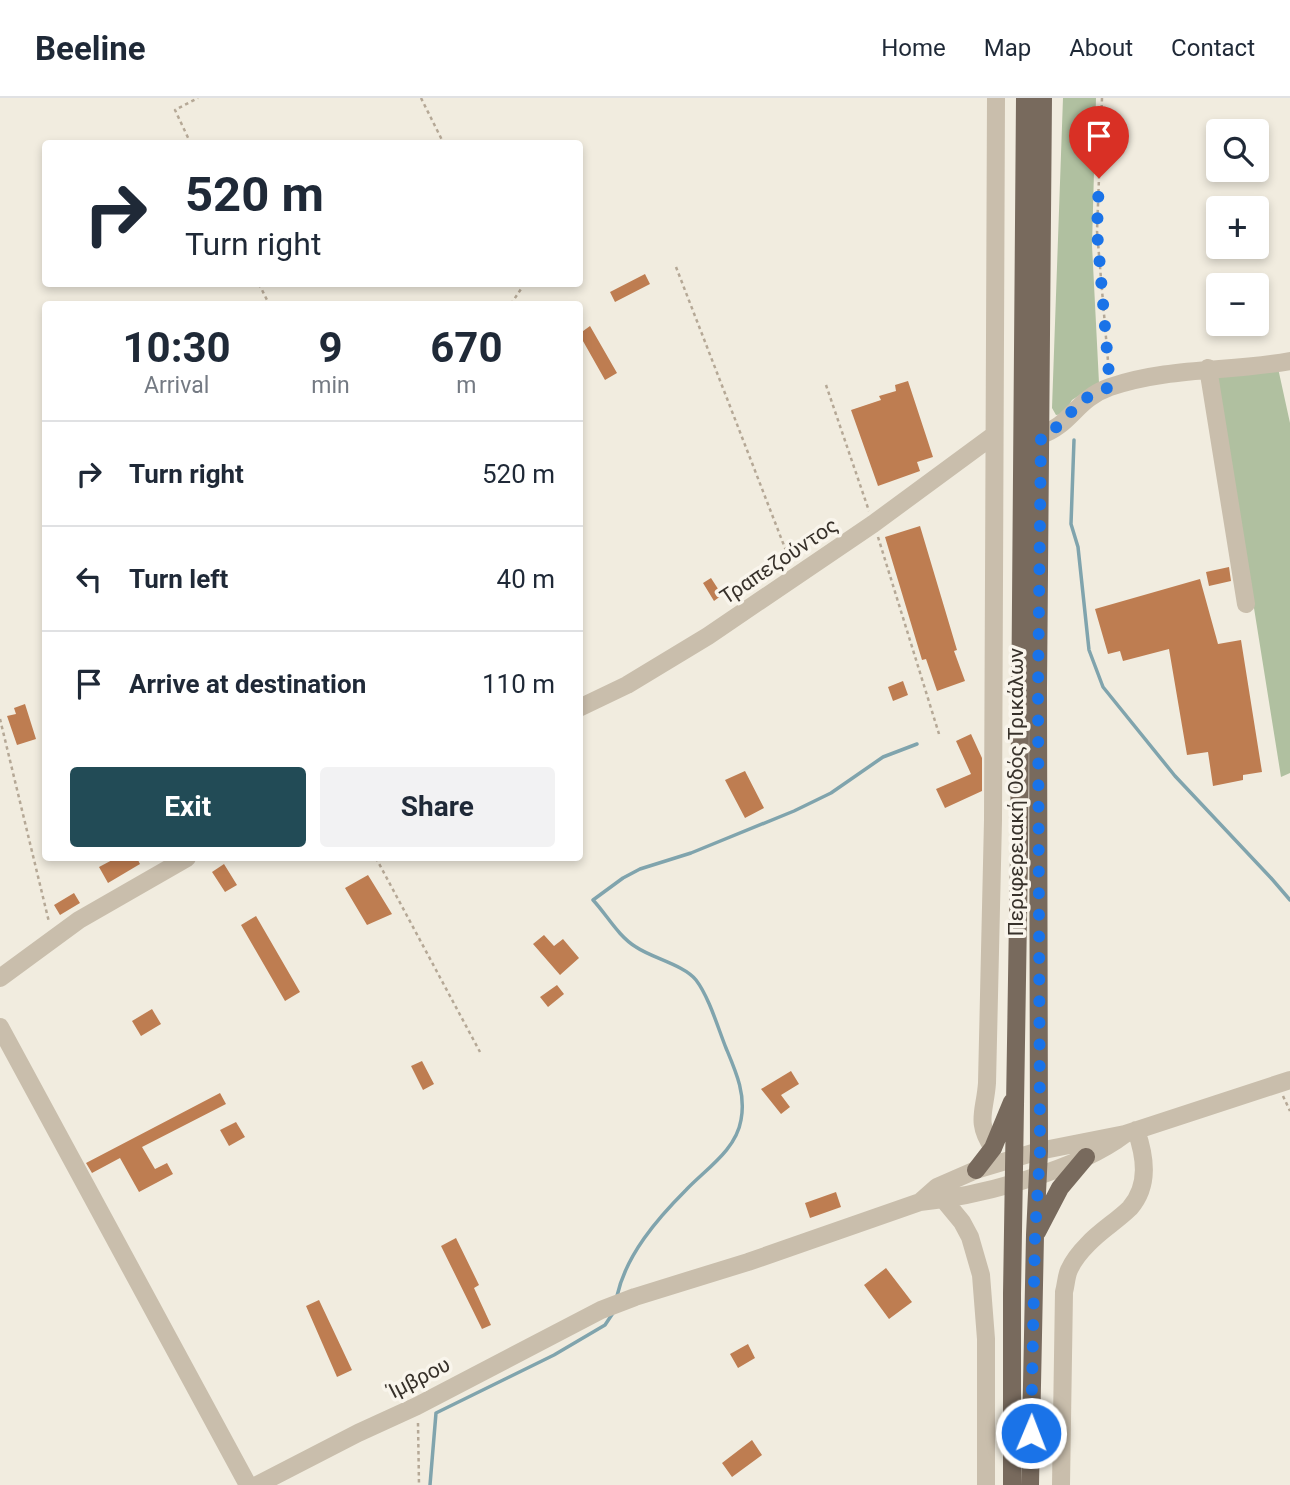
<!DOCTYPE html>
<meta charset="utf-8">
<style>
body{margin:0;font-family:Roboto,sans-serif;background:#f2f2f3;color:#1f2937;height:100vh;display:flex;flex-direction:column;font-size:26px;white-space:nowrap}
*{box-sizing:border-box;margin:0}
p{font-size:23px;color:#747a83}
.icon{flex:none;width:38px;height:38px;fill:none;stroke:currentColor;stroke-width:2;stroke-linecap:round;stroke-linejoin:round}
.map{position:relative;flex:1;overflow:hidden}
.side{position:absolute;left:42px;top:203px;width:541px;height:560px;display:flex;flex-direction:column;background:#fff;border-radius:7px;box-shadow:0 4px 10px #0003}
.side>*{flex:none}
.top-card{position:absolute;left:42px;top:42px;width:541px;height:147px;border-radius:7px;box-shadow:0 4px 10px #0003;background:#fff;color:#1f2937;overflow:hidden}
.fabs{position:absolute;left:1206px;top:21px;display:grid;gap:14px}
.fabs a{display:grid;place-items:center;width:63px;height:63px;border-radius:7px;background:#fff;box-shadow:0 4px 10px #0003;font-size:35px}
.pin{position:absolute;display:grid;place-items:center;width:60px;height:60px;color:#fff;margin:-72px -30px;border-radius:50% 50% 50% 0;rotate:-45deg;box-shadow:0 0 7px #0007}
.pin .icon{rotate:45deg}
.me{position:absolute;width:77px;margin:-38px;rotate:1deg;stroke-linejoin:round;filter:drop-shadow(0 0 5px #0008)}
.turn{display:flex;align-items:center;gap:24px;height:147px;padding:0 28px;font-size:32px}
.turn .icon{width:91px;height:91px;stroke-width:2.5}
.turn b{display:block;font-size:49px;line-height:60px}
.eta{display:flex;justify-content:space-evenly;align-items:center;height:119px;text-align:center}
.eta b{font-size:42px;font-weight:700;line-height:49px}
.primary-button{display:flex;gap:14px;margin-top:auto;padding:14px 28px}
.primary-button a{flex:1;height:80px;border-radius:7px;background:#224b56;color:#fff;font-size:28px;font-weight:700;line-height:80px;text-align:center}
.primary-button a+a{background:#f2f2f3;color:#1f2937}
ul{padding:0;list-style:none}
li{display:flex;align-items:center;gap:21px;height:105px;padding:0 28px;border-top:2px solid #e0e1e3}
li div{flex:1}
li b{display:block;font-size:26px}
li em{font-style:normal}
header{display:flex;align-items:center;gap:42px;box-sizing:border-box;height:98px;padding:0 35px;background:#fff;border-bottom:2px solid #e0e1e3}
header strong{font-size:33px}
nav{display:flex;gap:38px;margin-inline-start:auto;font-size:24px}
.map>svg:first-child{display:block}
</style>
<header>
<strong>Beeline</strong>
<nav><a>Home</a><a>Map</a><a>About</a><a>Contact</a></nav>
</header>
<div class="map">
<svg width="1290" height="1387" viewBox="0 0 1290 1387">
<rect width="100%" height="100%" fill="#f1ecdf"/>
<path fill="#b0c0a0" d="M1063,0H1096L1092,147L1099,285L1072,302L1064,316L1056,317L1052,310Z
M1278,270L1290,325V675L1281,679L1246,460L1213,275Z"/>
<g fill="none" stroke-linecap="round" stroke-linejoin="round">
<path stroke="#80a4ad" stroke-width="3.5" d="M1074,342L1071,426L1078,449L1089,552L1103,589L1175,678L1271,780L1290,802
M617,1198C626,1157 657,1121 686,1092C706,1071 736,1052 741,1022C746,996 736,974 726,950C718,930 709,899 696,882C684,867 652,860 636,849C618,838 607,817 593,802L623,780L640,771L691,755L794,713L831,695L883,659L917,646
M430,1387L436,1315L554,1257L605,1227L613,1215"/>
</g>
<path fill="#be7d51" d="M645,176L650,186L615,204L610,194Z
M590,228L617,275L605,282L579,236Z
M908,283L933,359L917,364L920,373L878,388L851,312L881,302L879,298L896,293L895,287Z
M920,428L957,552L954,553L965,583L937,593L926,561L922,562L885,439Z
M1229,469L1231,483L1209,488L1206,474Z
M711,480L722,497L714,503L703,485Z
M1200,481L1218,546L1241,542L1262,674L1243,677V682L1213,688L1208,654L1187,657L1169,551L1123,563L1120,553L1108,556L1095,511Z
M903,583L908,597L893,603L888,589Z
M25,606L36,641L17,647L7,618L16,616L14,610Z
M971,636L982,660V693L945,710L936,691L971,676L956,643Z
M745,673L764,710L745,720L725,682Z
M116,760H137L140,766L108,785L99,769Z
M224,766L237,787L225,794L212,774Z
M368,777L392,816L367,827L345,790Z
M74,795L80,805L60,817L54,807Z
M256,818L300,894L285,903L241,827Z
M544,837L554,848L563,841L579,860L560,877L533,846Z
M557,887L564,896L548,909L540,899Z
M152,911L161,926L141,938L132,923Z
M422,963L434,986L423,992L411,968Z
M791,973L799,986L781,997L790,1009L781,1016L761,991Z
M220,995L226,1006L142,1049L155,1071L167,1065L173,1076L139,1094L120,1060L92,1075L86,1065Z
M236,1024L245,1039L229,1048L220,1032Z
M836,1094L841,1109L810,1120L805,1105Z
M456,1140L479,1187L474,1190L491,1227L482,1231L441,1148Z
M886,1170L912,1204L889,1221L864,1187Z
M319,1202L352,1272L337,1279L306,1208Z
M748,1246L755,1260L738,1270L730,1256Z
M752,1342L762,1357L732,1379L722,1365Z"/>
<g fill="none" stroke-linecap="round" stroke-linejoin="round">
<path stroke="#b5a896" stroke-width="2.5" stroke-dasharray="3.5 3.5" stroke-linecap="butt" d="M421,0L444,46
M1102,0L1097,133L1109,275
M191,46L175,12L198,0
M676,169L790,463
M259,186L269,206
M511,206L521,191L518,186
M826,287L869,413
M878,439L939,636
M0,621L49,824
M376,760L480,954
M1283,998L1290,1013
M418,1325L419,1387"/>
<path stroke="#c9beac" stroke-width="18" d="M1208,270L1246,506
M1041,337C1072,326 1076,301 1110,289C1169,269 1230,274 1290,263
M579,610L627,587L708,538L873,426L994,337
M0,880L79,822L187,760
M0,929L248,1387
M993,1050C975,1023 985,1014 987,985L993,722L996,0
M943,1101L962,1124L970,1139L981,1177L986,1241V1387
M920,1104L937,1089L976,1072L1039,1053L1125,1036L1290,982
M257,1387L358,1335L417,1308L601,1212L635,1199L748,1164L920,1104C980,1098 1078,1072 1125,1036
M1061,1387L1064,1194C1066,1187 1066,1179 1069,1172C1073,1163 1081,1153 1088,1146C1101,1132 1117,1123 1130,1110C1150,1087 1145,1058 1136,1032"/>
<path stroke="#786a5d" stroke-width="18" d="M976,1072L993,1050L1012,1004
M1037,1134L1060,1090L1086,1059
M1012,1387V1196L1019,756L1025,0
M1030,1387L1035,1137L1039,1053L1038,592L1043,0"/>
</g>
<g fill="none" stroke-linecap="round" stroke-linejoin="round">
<path stroke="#1a73e8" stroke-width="12" stroke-dasharray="0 21.6" d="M1031,1335L1035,1137L1040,1053L1038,592L1041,337C1063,329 1065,319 1080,305C1089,297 1100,293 1110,289L1097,133L1099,80"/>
</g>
<g text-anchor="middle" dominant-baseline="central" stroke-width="7" stroke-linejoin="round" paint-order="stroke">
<g font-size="21" fill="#37312a" stroke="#f9f5ec">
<text transform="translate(779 463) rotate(-34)">Τραπεζούντος</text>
<text transform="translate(1016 694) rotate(-90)">Περιφερειακή Οδός Τρικάλων</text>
<text transform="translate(419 1280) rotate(-27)">Ίμβρου</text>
</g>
</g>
</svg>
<div class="fabs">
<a><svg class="icon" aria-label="search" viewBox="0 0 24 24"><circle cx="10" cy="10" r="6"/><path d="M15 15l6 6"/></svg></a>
<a>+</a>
<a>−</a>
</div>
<div class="pin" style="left:1099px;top:80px;background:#d93025"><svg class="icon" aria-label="arrive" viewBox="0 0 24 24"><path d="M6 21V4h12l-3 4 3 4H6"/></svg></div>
<svg class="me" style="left:1031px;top:1335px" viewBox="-20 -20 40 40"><circle r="17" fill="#1a73e8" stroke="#fff" stroke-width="3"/><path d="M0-11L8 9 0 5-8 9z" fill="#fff"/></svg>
<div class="top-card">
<div class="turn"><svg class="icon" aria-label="right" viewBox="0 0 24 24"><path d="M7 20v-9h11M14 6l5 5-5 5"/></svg><div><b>520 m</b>Turn right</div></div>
</div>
<section class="side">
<div class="eta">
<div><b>10:30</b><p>Arrival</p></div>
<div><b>9</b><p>min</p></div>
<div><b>670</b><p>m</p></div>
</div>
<ul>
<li><svg class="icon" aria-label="right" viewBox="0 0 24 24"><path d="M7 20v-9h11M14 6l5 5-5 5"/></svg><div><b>Turn right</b></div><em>520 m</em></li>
<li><svg class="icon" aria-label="left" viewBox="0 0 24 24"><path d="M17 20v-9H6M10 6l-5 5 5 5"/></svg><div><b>Turn left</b></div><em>40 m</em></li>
<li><svg class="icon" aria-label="arrive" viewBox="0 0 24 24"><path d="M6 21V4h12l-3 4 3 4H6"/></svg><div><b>Arrive at destination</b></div><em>110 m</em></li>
</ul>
<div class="primary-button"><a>Exit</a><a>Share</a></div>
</section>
</div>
